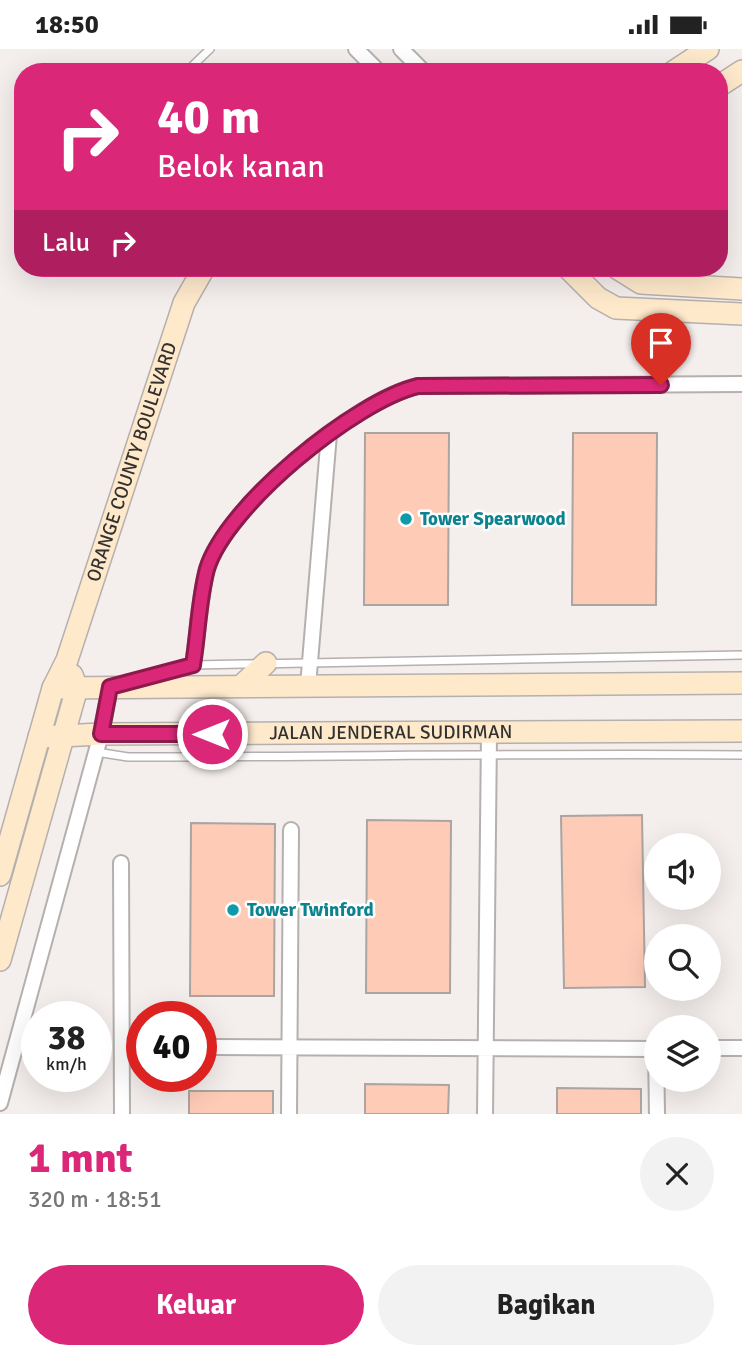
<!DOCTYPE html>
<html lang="id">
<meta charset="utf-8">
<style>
body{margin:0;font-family:Signika,sans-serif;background:#f2f2f2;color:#222;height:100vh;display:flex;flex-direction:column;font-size:26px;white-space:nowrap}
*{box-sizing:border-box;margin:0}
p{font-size:23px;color:#767676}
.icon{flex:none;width:38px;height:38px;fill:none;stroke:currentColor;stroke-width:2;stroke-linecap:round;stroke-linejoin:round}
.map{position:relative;height:1065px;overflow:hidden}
.drawer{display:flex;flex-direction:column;background:#fff;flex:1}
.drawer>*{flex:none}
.top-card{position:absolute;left:14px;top:14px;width:714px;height:214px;border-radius:28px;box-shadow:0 7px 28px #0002;background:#db2777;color:#fff;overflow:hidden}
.fabs{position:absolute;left:644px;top:784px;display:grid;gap:14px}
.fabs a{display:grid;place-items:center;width:77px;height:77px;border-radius:50%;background:#fff;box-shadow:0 7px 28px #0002;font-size:35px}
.speed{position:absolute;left:21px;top:952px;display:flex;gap:14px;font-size:35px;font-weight:700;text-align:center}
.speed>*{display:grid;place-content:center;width:91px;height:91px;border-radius:50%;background:#fff;box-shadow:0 7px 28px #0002;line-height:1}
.speed small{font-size:18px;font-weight:400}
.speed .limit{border:10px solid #d22;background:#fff;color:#111}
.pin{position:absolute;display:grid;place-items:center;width:60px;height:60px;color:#fff;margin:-72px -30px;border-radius:50% 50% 50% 0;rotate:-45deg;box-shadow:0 0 7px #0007}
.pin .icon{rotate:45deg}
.me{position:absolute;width:77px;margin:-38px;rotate:270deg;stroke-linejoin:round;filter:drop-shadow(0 0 5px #0008)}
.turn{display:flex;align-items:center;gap:24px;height:147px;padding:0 28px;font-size:32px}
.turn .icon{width:91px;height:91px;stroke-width:2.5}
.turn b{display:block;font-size:49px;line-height:60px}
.then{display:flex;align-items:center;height:66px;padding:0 28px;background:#0003;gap:14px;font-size:26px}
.round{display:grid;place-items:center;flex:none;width:74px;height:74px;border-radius:37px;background:#f2f2f2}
.overview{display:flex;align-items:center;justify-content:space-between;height:119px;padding:0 28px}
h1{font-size:42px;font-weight:800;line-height:52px;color:#db2777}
.action{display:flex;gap:14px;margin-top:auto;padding:14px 28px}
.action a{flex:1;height:80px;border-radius:42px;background:#db2777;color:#fff;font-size:28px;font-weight:800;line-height:80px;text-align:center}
.action a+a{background:#f2f2f2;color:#222}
.status{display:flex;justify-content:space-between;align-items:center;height:49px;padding:0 35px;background:#fff;direction:ltr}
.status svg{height:19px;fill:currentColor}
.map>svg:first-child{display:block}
</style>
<div class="status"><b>18:50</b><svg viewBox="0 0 49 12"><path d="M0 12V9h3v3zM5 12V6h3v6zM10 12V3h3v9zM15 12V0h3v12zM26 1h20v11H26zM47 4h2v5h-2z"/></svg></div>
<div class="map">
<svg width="742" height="1065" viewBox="0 0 742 1065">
<rect width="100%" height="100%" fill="#f4eeec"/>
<path fill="#fecbb7" stroke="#aaa5a3" stroke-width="2" d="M365,384H449L448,556H364Z
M573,384H657L656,556H572Z
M642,766L645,938L564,939L561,767Z
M367,771L451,772L450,944H366Z
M191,774L275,775L274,947H190Z
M365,1035L449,1036L448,1065H365Z
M557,1039L641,1040V1065H557Z
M189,1042H273V1065H189Z"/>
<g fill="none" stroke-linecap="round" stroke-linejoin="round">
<defs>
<path id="lane" d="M186,23L210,0
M141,630L193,616L742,606
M96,703L128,708C333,708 537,704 742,706"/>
<path id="street" d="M356,0L379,23
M401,0L424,23
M193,616C198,585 199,550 207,520C226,457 355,352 417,337L742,335
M308,637L329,385
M121,814L122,1065
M215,998L655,1000
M709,999H742
M656,1000L657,1065
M0,1054L101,685L110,638
M289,1065L291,781
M485,1065L489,684"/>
<g id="secondary">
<path d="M673,23L708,0"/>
<path d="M719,37L742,22"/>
<path d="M568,219L598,249L616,259L742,265"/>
<path d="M617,219L641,234L742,240"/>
<path d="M241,637L266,614"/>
<path d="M53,639L742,634"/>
<path id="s1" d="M39,688L101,685L742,682"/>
<path id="s2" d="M0,826L53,639L67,611L184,254L204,219"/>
<path d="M0,911L77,639L72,626"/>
</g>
</defs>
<use href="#lane" stroke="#b5b0ae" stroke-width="10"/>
<use href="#street" stroke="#b5b0ae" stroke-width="18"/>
<use href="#secondary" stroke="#b5b0ae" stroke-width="24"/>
<use href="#lane" stroke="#fff" stroke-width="7"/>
<use href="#street" stroke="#fff" stroke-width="14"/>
<use href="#secondary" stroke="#fee9cb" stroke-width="21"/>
</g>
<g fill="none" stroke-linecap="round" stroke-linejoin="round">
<defs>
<path id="route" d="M212,685H101L110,638L193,616C198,585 199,550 207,520C226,457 355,352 418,337L661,336"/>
</defs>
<use href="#route" stroke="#8e194d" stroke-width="18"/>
<use href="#route" stroke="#db2777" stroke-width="12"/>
</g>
<g fill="#0f9aa8" stroke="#fff" stroke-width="2.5">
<circle cx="406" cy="470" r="7"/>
<circle cx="233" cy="861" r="7"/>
</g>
<g text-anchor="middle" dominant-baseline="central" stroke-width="5" stroke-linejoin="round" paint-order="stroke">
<g font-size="19" fill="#333130" stroke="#fff">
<text stroke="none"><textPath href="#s2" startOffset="434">ORANGE COUNTY BOULEVARD</textPath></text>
<text stroke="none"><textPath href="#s1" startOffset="352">JALAN JENDERAL SUDIRMAN</textPath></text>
</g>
<g font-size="19" font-weight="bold" fill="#0d838f" stroke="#fff" text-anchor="start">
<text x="420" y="470">Tower Spearwood</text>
<text x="247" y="861">Tower Twinford</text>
</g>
</g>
</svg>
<div class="fabs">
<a><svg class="icon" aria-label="sound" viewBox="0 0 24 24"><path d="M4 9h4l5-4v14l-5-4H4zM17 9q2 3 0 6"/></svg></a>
<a><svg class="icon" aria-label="search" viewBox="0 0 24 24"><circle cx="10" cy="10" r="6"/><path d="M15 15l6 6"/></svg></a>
<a><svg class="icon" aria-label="layers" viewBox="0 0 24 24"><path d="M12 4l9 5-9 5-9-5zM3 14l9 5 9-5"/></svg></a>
</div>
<div class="speed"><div>38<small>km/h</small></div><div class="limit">40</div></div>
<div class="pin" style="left:661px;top:336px;background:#d93025"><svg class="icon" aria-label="arrive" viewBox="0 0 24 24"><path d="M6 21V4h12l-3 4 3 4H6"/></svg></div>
<svg class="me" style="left:212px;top:685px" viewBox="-20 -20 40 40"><circle r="17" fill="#db2777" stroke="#fff" stroke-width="3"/><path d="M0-11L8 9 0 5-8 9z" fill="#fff"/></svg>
<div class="top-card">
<div class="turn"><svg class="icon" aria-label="right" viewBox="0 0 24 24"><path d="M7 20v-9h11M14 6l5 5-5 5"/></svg><div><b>40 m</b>Belok kanan</div></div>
<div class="then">Lalu<svg class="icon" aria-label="right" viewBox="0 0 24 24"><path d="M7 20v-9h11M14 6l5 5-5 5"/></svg></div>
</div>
</div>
<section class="drawer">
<div class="overview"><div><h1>1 mnt</h1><p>320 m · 18:51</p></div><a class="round"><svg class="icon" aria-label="close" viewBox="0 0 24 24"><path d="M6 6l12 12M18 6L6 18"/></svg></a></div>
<div class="action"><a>Keluar</a><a>Bagikan</a></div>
</section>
